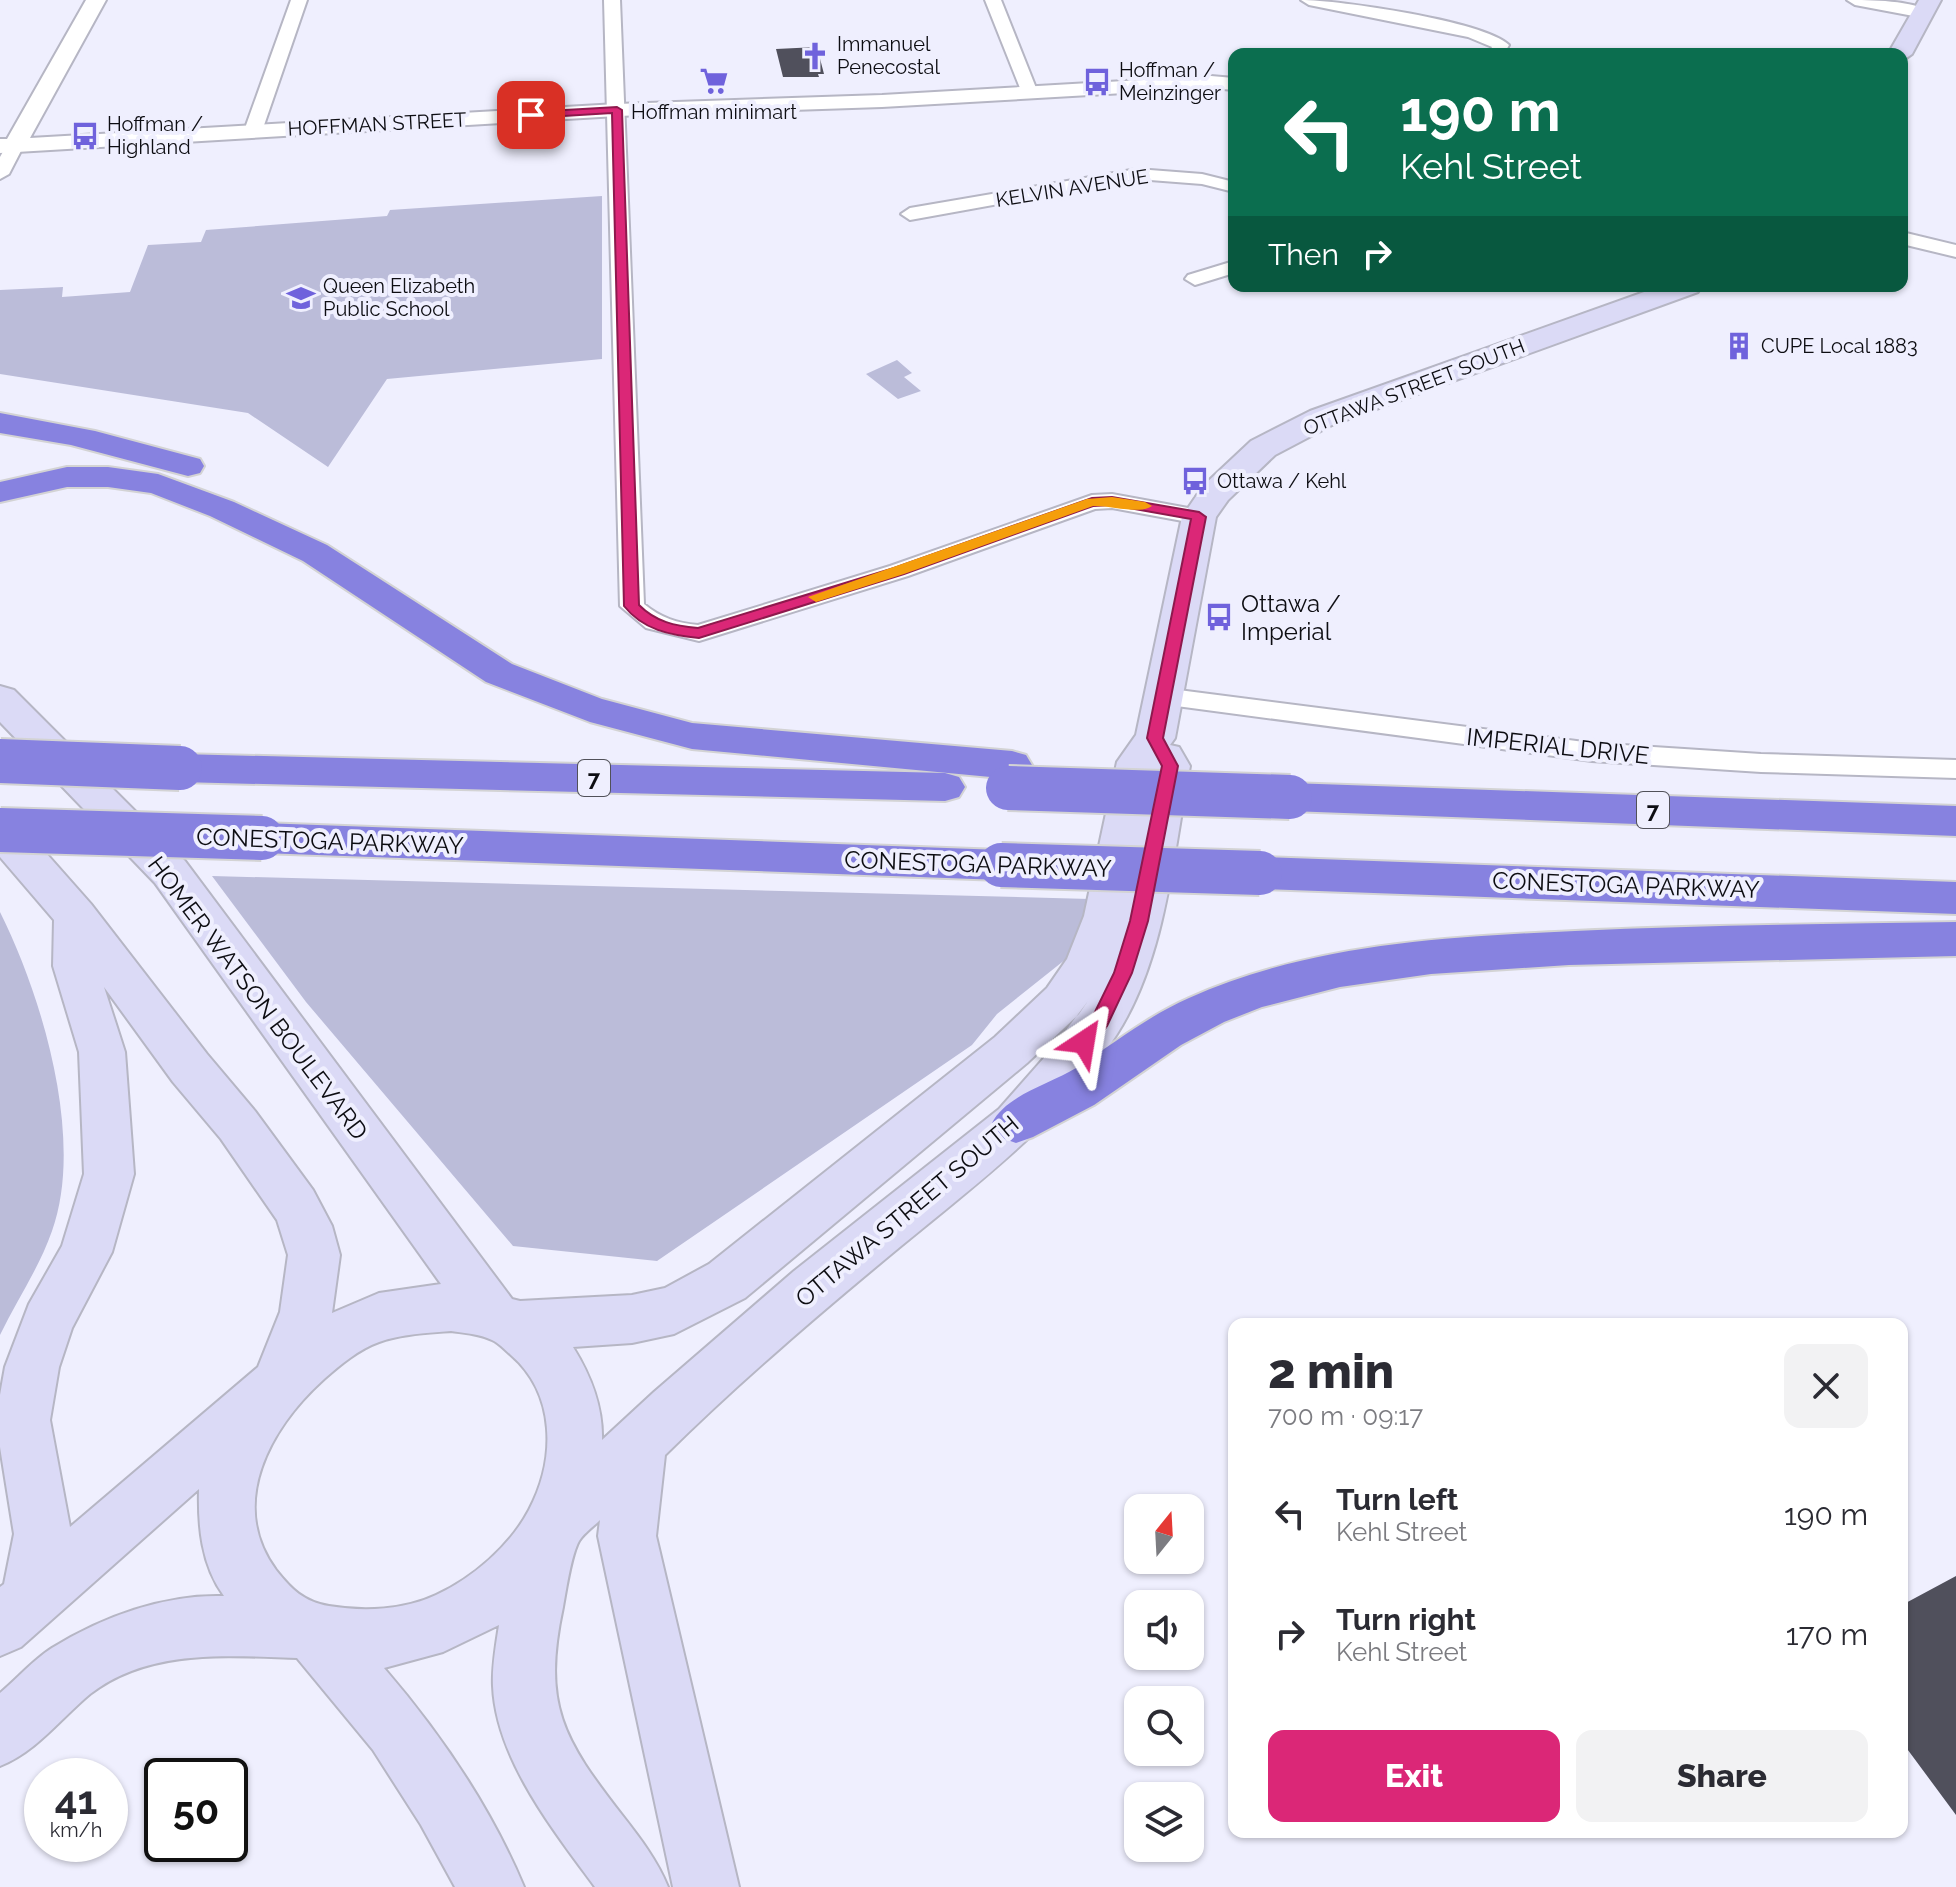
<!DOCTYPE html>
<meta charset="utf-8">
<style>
body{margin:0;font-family:Raleway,sans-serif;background:#f2f2f3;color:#2b2b33;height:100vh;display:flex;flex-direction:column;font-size:30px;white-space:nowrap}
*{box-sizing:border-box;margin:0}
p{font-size:26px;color:#7c7c81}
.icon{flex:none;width:44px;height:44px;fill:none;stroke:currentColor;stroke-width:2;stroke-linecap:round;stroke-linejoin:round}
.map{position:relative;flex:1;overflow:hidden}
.sheet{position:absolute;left:1228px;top:1318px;width:680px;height:520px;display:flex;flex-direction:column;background:#fff;border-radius:16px;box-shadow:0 2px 6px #0004}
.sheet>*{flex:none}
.top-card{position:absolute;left:1228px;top:48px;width:680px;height:244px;border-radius:16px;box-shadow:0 2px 6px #0004;background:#0b6e4f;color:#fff;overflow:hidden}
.needle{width:52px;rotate:18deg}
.buttons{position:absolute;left:1124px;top:1494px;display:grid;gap:16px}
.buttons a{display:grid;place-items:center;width:80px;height:80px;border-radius:16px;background:#fff;box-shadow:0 2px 6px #0004;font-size:40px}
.speed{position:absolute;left:24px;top:1758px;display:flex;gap:16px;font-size:40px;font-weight:700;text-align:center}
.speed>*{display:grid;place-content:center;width:104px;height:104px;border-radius:50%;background:#fff;box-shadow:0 2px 6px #0004;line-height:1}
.speed small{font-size:20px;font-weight:400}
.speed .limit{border:4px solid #111;border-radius:12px;background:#fff;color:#111}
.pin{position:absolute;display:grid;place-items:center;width:68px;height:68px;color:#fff;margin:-34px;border-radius:16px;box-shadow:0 4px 12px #0006}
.me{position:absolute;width:88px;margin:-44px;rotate:33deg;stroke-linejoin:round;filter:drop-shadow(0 0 6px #0008)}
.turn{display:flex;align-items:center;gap:28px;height:168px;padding:0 40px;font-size:36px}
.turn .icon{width:104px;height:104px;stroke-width:2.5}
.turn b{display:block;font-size:56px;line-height:68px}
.then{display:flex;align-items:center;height:76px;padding:0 40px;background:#0003;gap:16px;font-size:30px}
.round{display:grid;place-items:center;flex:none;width:84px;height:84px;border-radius:16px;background:#f2f2f3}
.summary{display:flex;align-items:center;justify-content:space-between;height:136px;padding:0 40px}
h1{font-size:48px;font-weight:800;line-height:60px}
.button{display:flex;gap:16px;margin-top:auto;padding:16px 40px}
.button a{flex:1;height:92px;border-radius:16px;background:#db2777;color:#fff;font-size:32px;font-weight:800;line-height:92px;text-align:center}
.button a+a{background:#f2f2f3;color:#2b2b33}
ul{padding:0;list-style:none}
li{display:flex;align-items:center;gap:24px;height:120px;padding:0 40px}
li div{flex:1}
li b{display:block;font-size:30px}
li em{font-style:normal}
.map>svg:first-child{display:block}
</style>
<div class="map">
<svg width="1956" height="1887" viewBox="0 0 1956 1887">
<rect width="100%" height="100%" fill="#efeffe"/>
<path fill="#bbbcd9" d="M602,196V359L387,379L328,467L248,413L0,374V290L63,287L62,297L130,292L148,245L201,242L206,230L387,216L390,210Z
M897,360L912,373L904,377L921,391L898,399L866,374Z
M212,876L1090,899L1066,959L997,1014L972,1045L657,1261L513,1246L306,1002Z
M0,912C42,996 85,1139 52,1231C39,1268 17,1300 0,1335Z"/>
<path fill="#50505c" d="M817,47L824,74H818L819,77H783L776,49Z
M1956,1576V1815L1902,1742V1605Z"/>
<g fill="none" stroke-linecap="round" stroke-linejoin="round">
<defs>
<path id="minor" d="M291,0H307L262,131L259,135H247L244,131Z
M604,0H620L644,604C661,618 677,623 698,625L890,566L1092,495L1112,494L1199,510L1207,512L1211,517L1207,522L1199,524L1112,508L1095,509L908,576L699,641L646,628L620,606Z
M985,0H1001L1038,93L1036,97L1030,98L1022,93Z
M1301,0C1339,0 1484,21 1509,45L1504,54H1488L1492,47L1468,37L1309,5Z
M1847,0C1869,0 1915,0 1932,13L1924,18L1855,5Z
M15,140L24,145L9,174L0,179V157L9,141Z
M1137,169L1202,174L1234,182V192L1202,184L1137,179L910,220L901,214L910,208Z
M1902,232L1956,245V257L1902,244Z
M1234,261V273L1195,285L1185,279L1188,275Z
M1163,688L1592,743L1761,754L1956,760V778L1761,772L1592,761L1154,703L1150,697L1154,691Z"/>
<path id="tertiary" d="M86,0H106L30,138L617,104L882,95L1211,76L1234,78V90L1211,88L882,107L617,116L0,153V139H7Z"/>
<path id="secondary" d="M1919,0H1941L1912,54L1902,61V54H1888Z
M1661,286H1702L1698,292L1332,425L1275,455L1228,500L1216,517L1175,738L1170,745L1179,747L1190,766C1173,854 1166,957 1117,1034C1061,1121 980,1181 901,1246C820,1313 740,1381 665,1455L656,1536L739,1887H673L598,1536L600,1520C594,1526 583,1534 579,1541C571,1555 566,1591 563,1607C542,1705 563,1739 622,1815C640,1838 657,1860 668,1887H595C554,1831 496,1759 493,1686C492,1666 496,1645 499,1625L443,1652L384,1668C440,1733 491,1808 524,1887H455L421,1825L373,1750L297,1658C228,1656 149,1648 90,1694C60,1719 37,1751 0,1766V1693C17,1679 33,1660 52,1648C102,1617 164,1594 224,1596C201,1565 198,1525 199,1489L21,1647L0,1656V1587L4,1584L14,1534L0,1447V1395L5,1367L29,1304L62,1246L84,1174L79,1052L53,966L54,920L0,857V814L15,818L91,904L207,1054L255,1111L313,1190L332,1226L340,1255L332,1313L379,1293L441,1284L155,883L0,722V686L14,690L185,861L512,1299L520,1301L632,1295L665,1288L709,1264L995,1037L1047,988L1067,959L1084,916L1117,762L1136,735L1182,517L1203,486L1251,441L1310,411ZM104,987L173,1082L221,1139L277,1220L288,1255L280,1312L258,1367L70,1527L50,1420L59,1367L72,1328L112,1252L134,1174L125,1052ZM1088,1001L1051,1050L999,1109L794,1271L654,1392L602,1440C603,1406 591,1376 573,1347L632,1343L674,1334L745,1298L1027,1063L1079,1014ZM451,1331C464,1333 480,1334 492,1340C499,1343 505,1350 511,1355C556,1394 556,1459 529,1510C510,1546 473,1578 436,1595C404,1610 364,1612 329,1606C304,1602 291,1589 276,1570C227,1503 271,1427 324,1379C340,1365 359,1349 379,1342C401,1334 428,1333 451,1331Z"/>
<path id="motorway" d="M0,413L95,431L200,459L204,466L200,473L188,476L71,445L0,433Z
M67,467H108L158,474L234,502L327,545L512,664L602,699L692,723L1012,751L1026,755L1032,765L1026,775L1012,779L692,749L590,722L486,682L303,561L210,516L151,493L108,487H67L0,502V482Z
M180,754L945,773L959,777L965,787L959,797L945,801L180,782L166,778L160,768L166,758Z
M1290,783L1956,806V836L1290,811L1276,807L1270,797L1276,787Z
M262,823L1001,850L1016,854L1022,865L1016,876L1001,880L262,853L247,849L241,838L247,827Z
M1260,857L1956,882V914L1260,889L1245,884L1239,873L1245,862Z
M1956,922V956L1569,965L1431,974L1340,987L1262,1007L1224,1022L1181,1045L1094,1105L1033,1137L1016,1143L999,1137L992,1123C1006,1095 1050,1084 1076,1068C1113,1044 1148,1016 1189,998C1310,944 1444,937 1575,931C1702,925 1829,924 1956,922Z"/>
</defs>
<use href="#minor" stroke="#b6b6c4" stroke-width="4"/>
<use href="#tertiary" stroke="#b6b6c4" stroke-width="4"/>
<use href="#secondary" stroke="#b6b6c4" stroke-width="4"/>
<use href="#motorway" stroke="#d3d3d4" stroke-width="4"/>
<use href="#minor" fill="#fff" fill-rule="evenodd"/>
<use href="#tertiary" fill="#fff" fill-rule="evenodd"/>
<use href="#secondary" fill="#dbdaf6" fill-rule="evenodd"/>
<use href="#motorway" fill="#8782e0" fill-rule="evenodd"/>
<defs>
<path id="motorway-bridge" d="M0,761L180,768
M1008,788L1290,797
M0,830L262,838
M1001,865L1260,873"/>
</defs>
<use href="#motorway-bridge" stroke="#d3d3d4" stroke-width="48" stroke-linecap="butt"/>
<use href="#motorway-bridge" stroke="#8782e0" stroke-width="44"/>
</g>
<path fill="#db2777" stroke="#8e194d" stroke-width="2" d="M617,107L622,110L639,605C656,622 675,626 698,628L894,568L1092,498L1112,497L1199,512L1206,517L1163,738L1178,766L1148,921L1132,973L1107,1026L1091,1047H1078L1075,1042L1093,1016L1114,973L1130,921L1162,766L1147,738L1191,519L1112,505L1093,506L904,574L699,638C670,635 643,630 624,606L612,113L531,118L526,115L531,112Z"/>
<path fill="#f59e0b" d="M1112,497L1145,502L1152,506C1140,515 1110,505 1093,506L904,574L816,602L808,597L1087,499Z"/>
<defs>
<symbol id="church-bare" viewBox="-9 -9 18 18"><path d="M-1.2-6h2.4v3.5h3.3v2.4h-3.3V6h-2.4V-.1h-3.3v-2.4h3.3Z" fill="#6f62dc" stroke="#efeffe" stroke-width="2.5" paint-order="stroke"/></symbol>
<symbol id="supermarket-bare" viewBox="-9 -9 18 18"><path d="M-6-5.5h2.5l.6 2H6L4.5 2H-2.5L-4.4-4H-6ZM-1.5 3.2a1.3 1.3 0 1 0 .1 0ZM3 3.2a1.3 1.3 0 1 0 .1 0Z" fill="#6f62dc" stroke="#efeffe" stroke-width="2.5" paint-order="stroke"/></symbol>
<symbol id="bus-bare" viewBox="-9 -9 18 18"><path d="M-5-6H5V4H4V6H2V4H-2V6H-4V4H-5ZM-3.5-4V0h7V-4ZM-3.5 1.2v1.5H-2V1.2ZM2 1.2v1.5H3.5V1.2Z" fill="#6f62dc" stroke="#efeffe" stroke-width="2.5" paint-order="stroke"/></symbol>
<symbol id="school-bare" viewBox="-9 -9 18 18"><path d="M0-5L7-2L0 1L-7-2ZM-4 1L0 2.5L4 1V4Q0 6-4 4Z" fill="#6f62dc" stroke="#efeffe" stroke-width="2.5" paint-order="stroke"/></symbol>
<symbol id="building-bare" viewBox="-9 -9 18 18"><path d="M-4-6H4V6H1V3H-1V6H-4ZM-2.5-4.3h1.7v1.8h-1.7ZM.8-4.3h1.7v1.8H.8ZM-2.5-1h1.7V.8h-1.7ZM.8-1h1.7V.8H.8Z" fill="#6f62dc" stroke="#efeffe" stroke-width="2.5" paint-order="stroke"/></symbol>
</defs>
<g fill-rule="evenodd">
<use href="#church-bare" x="795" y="36" width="40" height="40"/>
<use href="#supermarket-bare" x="694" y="61" width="40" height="40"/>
<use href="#bus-bare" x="1077" y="62" width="40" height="40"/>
<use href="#bus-bare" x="65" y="116" width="40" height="40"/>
<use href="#school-bare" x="281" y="278" width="40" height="40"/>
<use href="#building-bare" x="1719" y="326" width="40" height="40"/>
<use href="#bus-bare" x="1175" y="461" width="40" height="40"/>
<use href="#bus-bare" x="1199" y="597" width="40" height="40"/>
</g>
<g text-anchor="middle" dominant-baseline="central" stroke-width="8" stroke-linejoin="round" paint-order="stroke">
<g font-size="20" fill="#0d0d12" stroke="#efeffe" text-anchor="start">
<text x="837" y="44">Immanuel<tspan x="837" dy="23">Penecostal</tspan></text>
<text x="1119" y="70">Hoffman /<tspan x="1119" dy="23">Meinzinger</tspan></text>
<text x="714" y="112" text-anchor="middle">Hoffman minimart</text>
<text x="107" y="124">Hoffman /<tspan x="107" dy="23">Highland</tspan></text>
<text x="323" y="286">Queen Elizabeth<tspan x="323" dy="23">Public School</tspan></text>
<text x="1761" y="346">CUPE Local 1883</text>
<text x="1217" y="481">Ottawa / Kehl</text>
</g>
<g font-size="20" fill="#0d0d12" stroke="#efeffe">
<text transform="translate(377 124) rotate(-3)">HOFFMAN STREET</text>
<text transform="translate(1072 188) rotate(-9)">KELVIN AVENUE</text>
<text transform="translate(1414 387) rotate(-21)">OTTAWA STREET SOUTH</text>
</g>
<g fill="#efeffe" stroke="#515159" stroke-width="2">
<rect x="578" y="760" width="32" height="36" rx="6"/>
<rect x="1637" y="792" width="32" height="36" rx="6"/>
</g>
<g font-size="22" font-weight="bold" fill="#0d0d12">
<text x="594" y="778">7</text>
<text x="1653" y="810">7</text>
</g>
<g font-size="24" fill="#0d0d12" stroke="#efeffe" text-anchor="start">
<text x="1241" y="603">Ottawa /<tspan x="1241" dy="28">Imperial</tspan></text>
</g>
<g font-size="24" fill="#0d0d12" stroke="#efeffe">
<text transform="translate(1558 746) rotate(6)">IMPERIAL DRIVE</text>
<text transform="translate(330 841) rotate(2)">CONESTOGA PARKWAY</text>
<text transform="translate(978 864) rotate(2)">CONESTOGA PARKWAY</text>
<text transform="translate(1626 885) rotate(2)">CONESTOGA PARKWAY</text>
<text transform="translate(258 998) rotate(53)">HOMER WATSON BOULEVARD</text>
<text transform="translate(907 1211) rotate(-40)">OTTAWA STREET SOUTH</text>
</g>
</g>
</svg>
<div class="buttons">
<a><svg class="needle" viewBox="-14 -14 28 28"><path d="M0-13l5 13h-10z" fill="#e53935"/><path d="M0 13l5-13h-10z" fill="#7c7c81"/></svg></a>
<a><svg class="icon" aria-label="sound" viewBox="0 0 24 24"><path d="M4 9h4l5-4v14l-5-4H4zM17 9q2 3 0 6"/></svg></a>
<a><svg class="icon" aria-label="search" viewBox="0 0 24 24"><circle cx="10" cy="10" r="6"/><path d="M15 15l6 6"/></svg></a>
<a><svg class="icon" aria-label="layers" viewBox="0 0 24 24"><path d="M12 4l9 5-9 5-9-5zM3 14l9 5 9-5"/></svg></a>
</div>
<div class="speed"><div>41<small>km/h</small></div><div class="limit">50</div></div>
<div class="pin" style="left:531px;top:115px;background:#d93025"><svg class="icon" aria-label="arrive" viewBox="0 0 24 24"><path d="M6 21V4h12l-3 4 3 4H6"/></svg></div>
<svg class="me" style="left:1084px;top:1042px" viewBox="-20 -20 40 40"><path d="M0-17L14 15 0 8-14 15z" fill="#db2777" stroke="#fff" stroke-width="4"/></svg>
<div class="top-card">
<div class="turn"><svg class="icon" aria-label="left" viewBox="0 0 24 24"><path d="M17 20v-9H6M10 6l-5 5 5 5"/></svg><div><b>190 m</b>Kehl Street</div></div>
<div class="then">Then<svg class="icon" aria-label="right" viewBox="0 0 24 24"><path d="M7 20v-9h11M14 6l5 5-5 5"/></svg></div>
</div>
<section class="sheet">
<div class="summary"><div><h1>2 min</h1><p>700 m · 09:17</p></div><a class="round"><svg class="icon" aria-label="close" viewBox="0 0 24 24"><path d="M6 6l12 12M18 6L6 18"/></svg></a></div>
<ul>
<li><svg class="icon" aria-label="left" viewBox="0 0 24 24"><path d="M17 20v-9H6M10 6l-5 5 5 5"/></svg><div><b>Turn left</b><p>Kehl Street</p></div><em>190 m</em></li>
<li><svg class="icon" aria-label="right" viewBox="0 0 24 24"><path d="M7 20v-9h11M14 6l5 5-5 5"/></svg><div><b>Turn right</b><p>Kehl Street</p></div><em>170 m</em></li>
</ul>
<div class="button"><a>Exit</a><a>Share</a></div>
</section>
</div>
